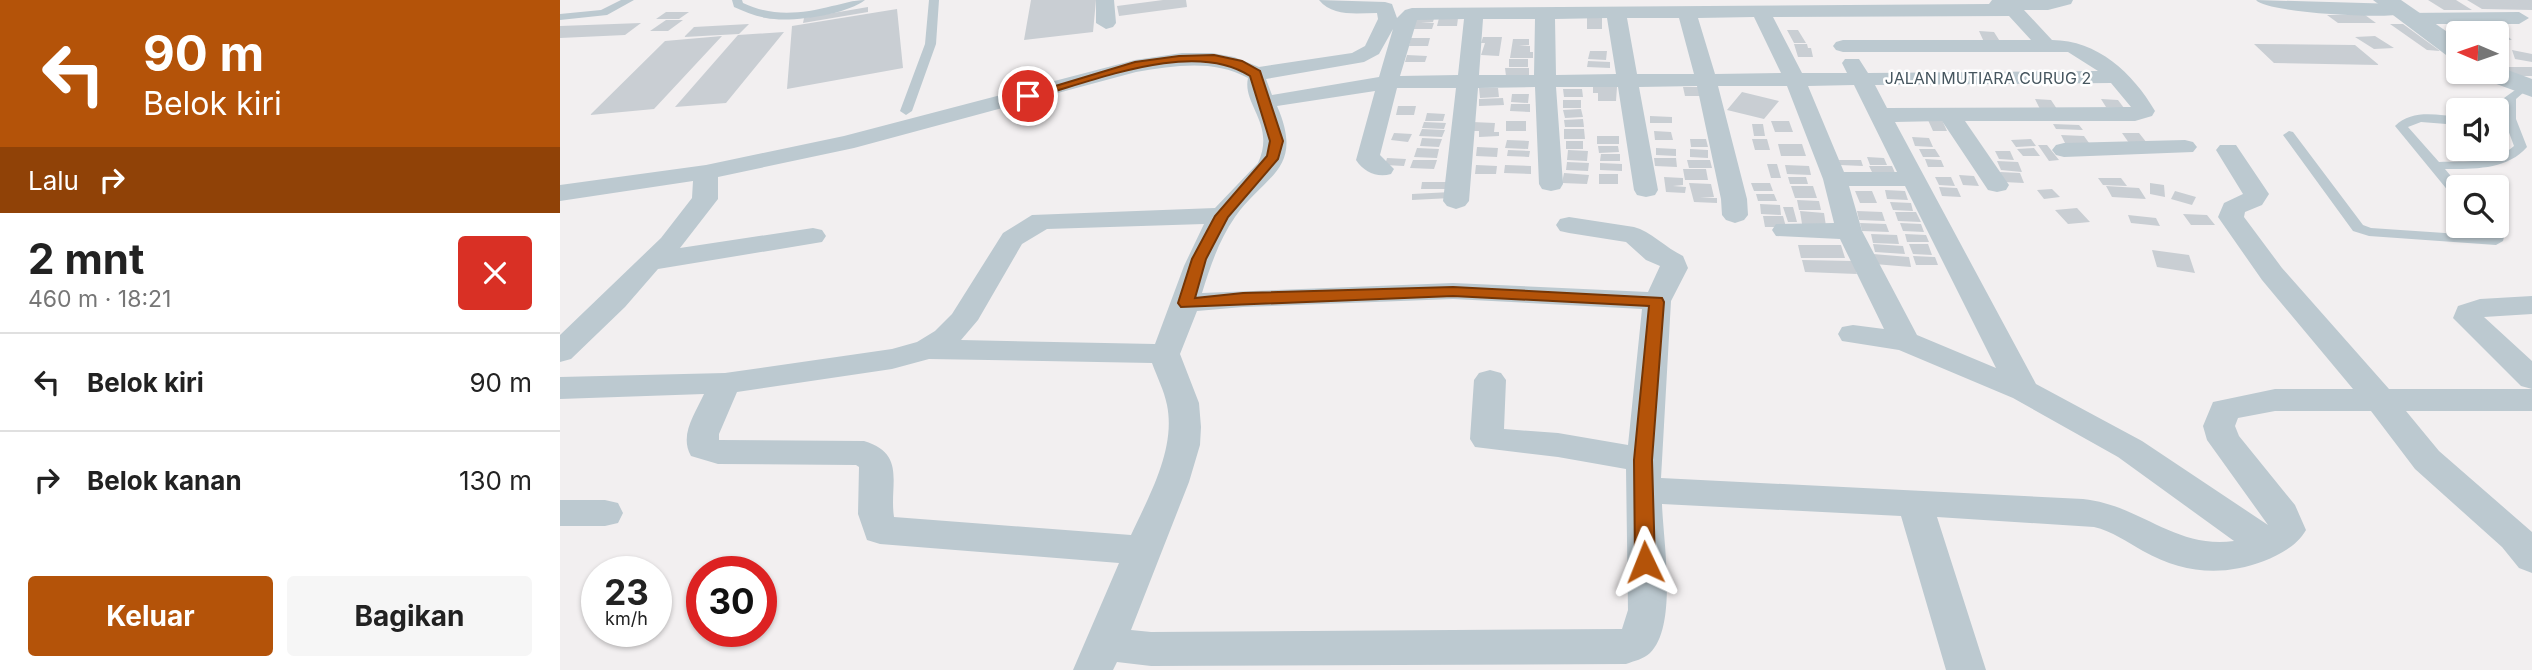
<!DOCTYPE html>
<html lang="id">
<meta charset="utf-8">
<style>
body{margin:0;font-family:Inter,sans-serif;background:#f6f6f6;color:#222;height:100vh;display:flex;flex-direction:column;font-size:26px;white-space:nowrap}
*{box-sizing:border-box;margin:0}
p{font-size:23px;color:#767676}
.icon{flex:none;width:38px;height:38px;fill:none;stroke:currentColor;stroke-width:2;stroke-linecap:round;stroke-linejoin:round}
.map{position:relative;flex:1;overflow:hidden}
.sheet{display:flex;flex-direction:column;background:#fff;width:560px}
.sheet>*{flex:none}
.guide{background:#b45309;color:#fff;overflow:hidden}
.needle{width:46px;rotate:272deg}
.controls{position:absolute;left:1886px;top:21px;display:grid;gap:14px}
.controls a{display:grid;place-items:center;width:63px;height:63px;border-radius:7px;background:#fff;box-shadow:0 2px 5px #0004;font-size:35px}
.speed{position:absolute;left:21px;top:556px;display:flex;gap:14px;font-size:35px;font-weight:700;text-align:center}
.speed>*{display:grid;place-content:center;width:91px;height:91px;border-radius:50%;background:#fff;box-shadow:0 2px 5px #0004;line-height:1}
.speed small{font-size:18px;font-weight:400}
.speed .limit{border:10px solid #d22;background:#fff;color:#111}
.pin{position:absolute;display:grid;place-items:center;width:60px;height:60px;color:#fff;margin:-30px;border:4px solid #fff;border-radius:50%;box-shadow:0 2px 7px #0007}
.me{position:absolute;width:77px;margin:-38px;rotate:358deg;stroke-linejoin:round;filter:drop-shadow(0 0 5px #0008)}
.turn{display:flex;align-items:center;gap:24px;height:147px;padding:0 28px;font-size:32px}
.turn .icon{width:91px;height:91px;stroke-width:2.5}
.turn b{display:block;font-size:49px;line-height:60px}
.then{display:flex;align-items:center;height:66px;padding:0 28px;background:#0003;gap:14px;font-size:26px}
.round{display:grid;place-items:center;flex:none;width:74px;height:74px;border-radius:7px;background:#f6f6f6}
.overview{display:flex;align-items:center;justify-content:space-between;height:119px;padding:0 28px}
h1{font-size:42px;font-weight:700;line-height:52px}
.button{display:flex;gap:14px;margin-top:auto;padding:14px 28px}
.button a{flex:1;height:80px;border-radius:7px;background:#b45309;color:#fff;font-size:28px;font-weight:700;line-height:80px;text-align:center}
.button a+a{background:#f6f6f6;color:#222}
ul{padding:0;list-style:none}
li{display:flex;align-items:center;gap:21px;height:98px;padding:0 28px;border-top:2px solid #e0e0e0}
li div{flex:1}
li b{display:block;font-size:26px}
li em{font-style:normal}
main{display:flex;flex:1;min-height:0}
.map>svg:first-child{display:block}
</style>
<main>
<section class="sheet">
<div class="guide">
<div class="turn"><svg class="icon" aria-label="left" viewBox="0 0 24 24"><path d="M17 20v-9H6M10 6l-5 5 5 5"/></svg><div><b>90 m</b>Belok kiri</div></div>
<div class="then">Lalu<svg class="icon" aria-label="right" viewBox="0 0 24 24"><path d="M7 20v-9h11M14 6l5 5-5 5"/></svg></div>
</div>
<div class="overview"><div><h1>2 mnt</h1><p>460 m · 18:21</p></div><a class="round" style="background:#d93025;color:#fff"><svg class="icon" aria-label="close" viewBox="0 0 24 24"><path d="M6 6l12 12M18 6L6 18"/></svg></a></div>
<ul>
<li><svg class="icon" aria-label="left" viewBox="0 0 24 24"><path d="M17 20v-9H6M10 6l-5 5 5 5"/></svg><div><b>Belok kiri</b></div><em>90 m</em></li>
<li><svg class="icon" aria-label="right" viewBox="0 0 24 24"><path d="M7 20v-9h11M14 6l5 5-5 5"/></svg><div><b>Belok kanan</b></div><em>130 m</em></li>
</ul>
<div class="button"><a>Keluar</a><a>Bagikan</a></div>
</section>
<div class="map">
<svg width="1972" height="670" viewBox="0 0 1972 670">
<rect width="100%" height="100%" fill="#f2eff0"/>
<path fill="#c9ced3" d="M471,0H536L533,32L464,40Z
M603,0H626L627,7L559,16L557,6Z
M1868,0H1896L1912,10H1884Z
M1907,0H1972V10L1922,9Z
M308,7V12L243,23L244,18Z
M337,9L343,68L227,89L232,26Z
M106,12H129L119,19H96Z
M855,15H875L873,22H861L874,23L872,29H854Z
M1767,15H1805L1816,23H1778Z
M1027,17H1042V29H1027Z
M879,18H898L897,26H877Z
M106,20H123L108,31H90Z
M81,23L65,35L0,38V26Z
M189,24L179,34L124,37L134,27Z
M1830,24H1843L1880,51L1867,50Z
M1919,26L1938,28L1952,40L1937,39V33H1927Z
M1227,30H1238L1246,43H1234Z
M1419,31L1434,32L1441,43L1424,42Z
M224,32L166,103L115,107L178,35Z
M162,36L94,109L30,115L105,41Z
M1815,36L1834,48L1814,49L1795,37Z
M923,37H942L939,56L921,55L925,43H921Z
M851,38H870L868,46H849Z
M953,39H969V45L959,46H970V52H973V58H950Z
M1234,44H1247L1248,48H1251L1253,57H1238Z
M1694,44L1795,45L1819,65L1714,63Z
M1952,50L1972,54V62L1955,59Z
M1030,51H1047L1046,60L1028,59Z
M847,55L867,56L865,62H845Z
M949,59H968V67H949Z
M1028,61L1050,62V68L1027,67Z
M1940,67H1972V76H1953Z
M945,68H969V76H946Z
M1033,87H1057L1056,101H1038V93H1033Z
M1123,87H1139L1141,96H1125Z
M919,88H938L939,97L920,98Z
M1003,89H1022L1023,97H1004Z
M1182,92L1219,101L1204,119L1167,110Z
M952,94H969L968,103L951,102Z
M943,98L944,105L919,106V99Z
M1475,99L1491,100L1497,109H1480Z
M1541,99L1558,100L1564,108L1546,107Z
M1003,100H1021V108H1003Z
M951,104H970V112L950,111Z
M838,106H856L854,115H836Z
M1021,109L1023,117L1005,118L1003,110Z
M867,113L885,114L883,121H865Z
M1090,116L1112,117V123H1090Z
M1023,119L1024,127H1005L1004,120Z
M1368,120H1382L1387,131H1373Z
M946,121H966V131H946Z
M1211,121H1229L1233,132H1215Z
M864,122L886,123L884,129L862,128Z
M912,122L935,123L934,132H939V136L919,137V131H910Z
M1192,124H1203L1205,136H1194Z
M1493,124L1519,125L1523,130L1496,129Z
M862,129L885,130L882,137L859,136Z
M1004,129H1024L1025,139H1004Z
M1094,131L1111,132L1113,140H1095Z
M834,133L852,134L848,142L831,140Z
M1562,133H1579L1587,143H1569Z
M1501,135L1524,136L1529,143H1505Z
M1037,136H1059V144H1037Z
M1352,137L1369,138L1373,147L1355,146Z
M862,138L882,139L879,147L860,146Z
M1130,139H1146L1148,147H1131Z
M1192,139H1207L1210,150H1195Z
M1471,139L1476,146L1456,147L1451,140Z
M947,140L969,141L968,149L945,148Z
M1006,141H1023V149H1006Z
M1218,144H1242L1246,156H1221Z
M1478,145H1487L1499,160L1489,161Z
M1038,146H1058L1059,152L1039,153Z
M917,147L938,148L937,157L916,156Z
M857,148L879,149L877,158L854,157Z
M1096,148L1116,149V156L1096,155Z
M1474,148L1480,156H1463L1457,149Z
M1130,149L1148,150V158L1130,157Z
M1359,149H1375L1380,157H1363Z
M948,150L970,151L969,157L947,156Z
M1008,150L1028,151L1027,161L1007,160Z
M1435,151H1450L1454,160L1439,159Z
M1041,154H1060V161H1040Z
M1307,157L1324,158L1327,165H1310Z
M827,158L846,159L844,166L825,165Z
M1094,158H1116L1117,167L1095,166Z
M1365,159L1381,160L1384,167H1368Z
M853,160H877L874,169L850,168Z
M1127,160H1150L1152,168H1129Z
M1279,160H1301L1303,166L1280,165Z
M1437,161L1458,162L1462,172L1441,170Z
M1007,162L1029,163L1028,171L1006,170Z
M1040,163L1062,164V171L1040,170Z
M1207,164H1217L1221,178H1211Z
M916,165L937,166L936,174H915Z
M945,165L971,166V174L944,173Z
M1225,165L1249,166L1251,175L1227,174Z
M1309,166H1332L1335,173L1312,172Z
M1123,169H1146L1148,180H1125Z
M1440,172L1460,173L1464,183L1443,182Z
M1004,173L1029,175L1027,184L1002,183Z
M1039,174H1058V184H1039Z
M1399,175L1414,176L1419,186L1403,185Z
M1104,177L1123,178V185L1113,186L1126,187L1125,193L1106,192Z
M1228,177H1246L1248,184H1230Z
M1375,177H1391L1395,186L1379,185Z
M1538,178H1561L1567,186L1543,185Z
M862,182H887V189H861Z
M1129,183L1151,184L1154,197L1140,198H1157V203L1134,202Z
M1191,183H1210L1213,191H1194Z
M1590,183L1604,185L1605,197L1590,194Z
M1231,186H1253L1257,198H1235Z
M1546,186L1579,188L1586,199L1552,197Z
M1379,187L1397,188L1401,197L1382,196Z
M1492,189L1500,197L1484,199L1477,190Z
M1325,190L1345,191L1348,200L1327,199Z
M1295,191H1312L1317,203H1300Z
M1615,191L1636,197L1632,205L1611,199Z
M891,192V198L852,200V194Z
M1196,194H1214L1217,201H1198Z
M1237,200L1259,201L1261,210H1239Z
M1330,202L1351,203L1353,211L1333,210Z
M1200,204L1220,205L1221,215L1201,214Z
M1223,207H1233L1237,222H1228Z
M1517,208L1530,222L1508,224L1495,210Z
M1240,211L1264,213L1266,226L1242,224Z
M1297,211L1322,212L1325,221L1299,220Z
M1335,212H1356L1361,222L1338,221Z
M1623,214L1647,215L1655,225H1631Z
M1568,215L1596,218L1600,226L1571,223Z
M1203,216H1223L1226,227H1205Z
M1300,223L1326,224L1329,232L1302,231Z
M1340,223L1361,224L1364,232L1343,231Z
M1311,234L1337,235L1339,244L1313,243Z
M1345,234L1366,235L1369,242H1347Z
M1313,244L1343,246L1345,254L1315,252Z
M1349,244H1368L1372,255L1353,254Z
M1238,245H1281L1285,258H1241Z
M1592,250L1629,255L1635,273L1597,267Z
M1313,254L1349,257L1351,267L1314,264Z
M1353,256L1375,257L1378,265H1356Z
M1242,260L1293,261L1297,274L1245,272Z"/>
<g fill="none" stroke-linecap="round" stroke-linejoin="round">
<path fill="#bcc9d0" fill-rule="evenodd" d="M61,0H74L47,15L0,20V14L41,10Z
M172,0H182L183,3C212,17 241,14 272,6C283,4 293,0 305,0C286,15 230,23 206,18C195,16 185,12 174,7Z
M369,0H379L376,44L352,111L346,115L340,111L365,44Z
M1965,83L1971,86L1956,99V119L1967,147C1947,170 1914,169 1885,169L1900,187L1899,199L1894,198L1835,126C1852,109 1877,115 1899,117V125L1861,122L1848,127L1879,162C1905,161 1933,164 1954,146L1944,119V98Z
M1729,131L1733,132L1803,225L1811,228L1929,236L1920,226H1934L1944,237L1943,241L1936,245L1809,236L1793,231L1723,135Z"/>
<path fill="#bcc9d0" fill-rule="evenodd" d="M536,0H554L556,23L553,27L546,29L536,23Z
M759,0L825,2L832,4L837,18L845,10L852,8L1429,4L1432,0H1513L1511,4L1488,10H1464L1492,40C1537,40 1573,73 1595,111L1592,116L1575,121H1405L1449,185L1446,190L1437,192L1428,190L1382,121L1335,122L1476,384L1582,441L1708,525L1647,440L1643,426L1653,402L1715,389H1793L1702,280L1658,217L1664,203L1683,194L1656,150L1660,145H1676L1709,194L1702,205L1685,212L1684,217L1722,268L1829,389H1972L1961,386L1893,318L1898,306L1920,299L1972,296V314L1924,317L1972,361V411H1846L1879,451L1972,532V573L1959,568L1942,547L1855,469L1811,411H1715L1678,418L1675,426L1679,436L1735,505L1746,530C1737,546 1720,554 1704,561C1662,577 1622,573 1583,551C1567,542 1552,531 1534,527L1377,517L1426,670H1386L1341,516L1102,504C1103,540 1118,626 1090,653C1084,659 1074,661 1066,664L591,666L557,662L553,670H513L559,563L320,544L307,540L298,514L299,467L296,465L158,464L131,456C119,435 135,414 144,394L0,399V377L165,373L332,349L357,342L375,331L392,314L443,233L472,215L655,208L698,163C716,124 682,105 688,78C652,59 615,66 576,72L294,148L158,177V199L120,248L253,228L262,230L266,236L262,242L98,269L65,307L11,359L0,362V335L101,238L132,198L133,181L0,201V185L146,165L284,136L575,60L622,53H652L674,57L699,67L792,53L805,46L818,19L817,13C796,13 773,17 759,0ZM1449,16L1471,40H1283L1276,42L1273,46L1276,50L1283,52H1508L1538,71L1308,73L1299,59H1285L1282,63L1287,73H1242L1213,17ZM1194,17L1221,73L1155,74L1138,18ZM1047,18L1056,74L996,75L995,19ZM1067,18H1119L1134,74H1077ZM904,19L898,75L840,76L857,20ZM923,19H975L974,75H919ZM833,29L819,77L712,95L706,79L804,62L819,54ZM1551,83L1571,107L1327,108L1315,85ZM1294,85L1337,172H1284L1248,86ZM1137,86L1161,199L1162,215L1166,220L1175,223L1184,220L1188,215L1187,199L1158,86H1227L1263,179L1274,223L1216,224L1212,230L1216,236L1280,239L1324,329L1293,325L1282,327L1278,334L1282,341L1339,350L1453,398L1558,457L1674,541C1614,549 1581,505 1523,499L1101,478L1111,301L1128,268L1123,256C1106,248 1090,231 1074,227L1009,217L1000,219L996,225L1000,231L1009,233L1066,242L1086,260L1100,266L1088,292L893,283L642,293C650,267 659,240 675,217C705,174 745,170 717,106L815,91L796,160C804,172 817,178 831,174L834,169L820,155L837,88H896L883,201L887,206L896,209L905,206L909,201L918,88L975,87L979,184L982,189L991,191L1000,189L1003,184L996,87H1058L1074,190L1077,195L1086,197L1095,195L1098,190L1079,87ZM1289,186H1345L1436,368L1357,335L1302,231ZM644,224L624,266L595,344L401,340L418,320L462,244L487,229ZM893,299L1082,309L1068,445L998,433L944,429L946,380L941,373L930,370L919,373L914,380L910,439L915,447L998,457L1066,469L1068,610L1062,629L591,632L571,630L629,482L640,445L641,427L639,403L620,354L637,311L683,307ZM369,359L592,363C597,377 604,390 607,405C616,449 589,496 571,535L334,517C329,484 347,454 304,441L159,440V434L177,392L332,369Z
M1696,0L1838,4L1845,6L1847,10L1845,13L1959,12L1969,18L1959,24H1850L1843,22L1840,18L1843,14C1823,19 1707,13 1696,0Z
M1625,140L1633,142L1637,147L1633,152L1504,157L1496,155L1492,150L1496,145L1504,143Z
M0,500H45L58,503L63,513L58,523L45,526H0Z"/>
<path fill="#bcc9d0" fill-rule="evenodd" d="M1813,0H1841L1899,40V60L1890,58Z
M1937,66L1972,79V97L1920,78L1916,72H1937Z"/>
</g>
<path fill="#b45309" stroke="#753606" stroke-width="2" d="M654,55L682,61L700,71L723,141L718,159L668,217L646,259L635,298L683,293L893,287L1102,298L1104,302L1092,460L1095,562L1092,568L1085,570L1078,568L1075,562L1074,460L1089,306L893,296L621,307L618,303L632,259L655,216L707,156L710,141L690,76C632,38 530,83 468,99L462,96L575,62L619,56Z"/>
<g text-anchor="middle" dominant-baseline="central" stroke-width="5" stroke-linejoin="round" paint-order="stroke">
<g font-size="16" fill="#46565f" stroke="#fff">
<text x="1428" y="78">JALAN MUTIARA CURUG 2</text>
</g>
</g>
</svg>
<div class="controls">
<a><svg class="needle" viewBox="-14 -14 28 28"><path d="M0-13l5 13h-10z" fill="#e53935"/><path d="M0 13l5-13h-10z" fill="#767676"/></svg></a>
<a><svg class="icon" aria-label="sound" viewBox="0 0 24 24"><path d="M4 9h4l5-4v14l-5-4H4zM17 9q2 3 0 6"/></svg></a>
<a><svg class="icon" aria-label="search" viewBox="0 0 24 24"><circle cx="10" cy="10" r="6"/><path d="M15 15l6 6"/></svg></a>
</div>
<div class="speed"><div>23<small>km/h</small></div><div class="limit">30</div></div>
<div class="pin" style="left:468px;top:96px;background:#d93025"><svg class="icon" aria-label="arrive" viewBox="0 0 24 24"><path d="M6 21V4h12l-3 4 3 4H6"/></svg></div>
<svg class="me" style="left:1085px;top:562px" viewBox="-20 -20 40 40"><path d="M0-17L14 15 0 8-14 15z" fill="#b45309" stroke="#fff" stroke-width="4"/></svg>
</div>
</main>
